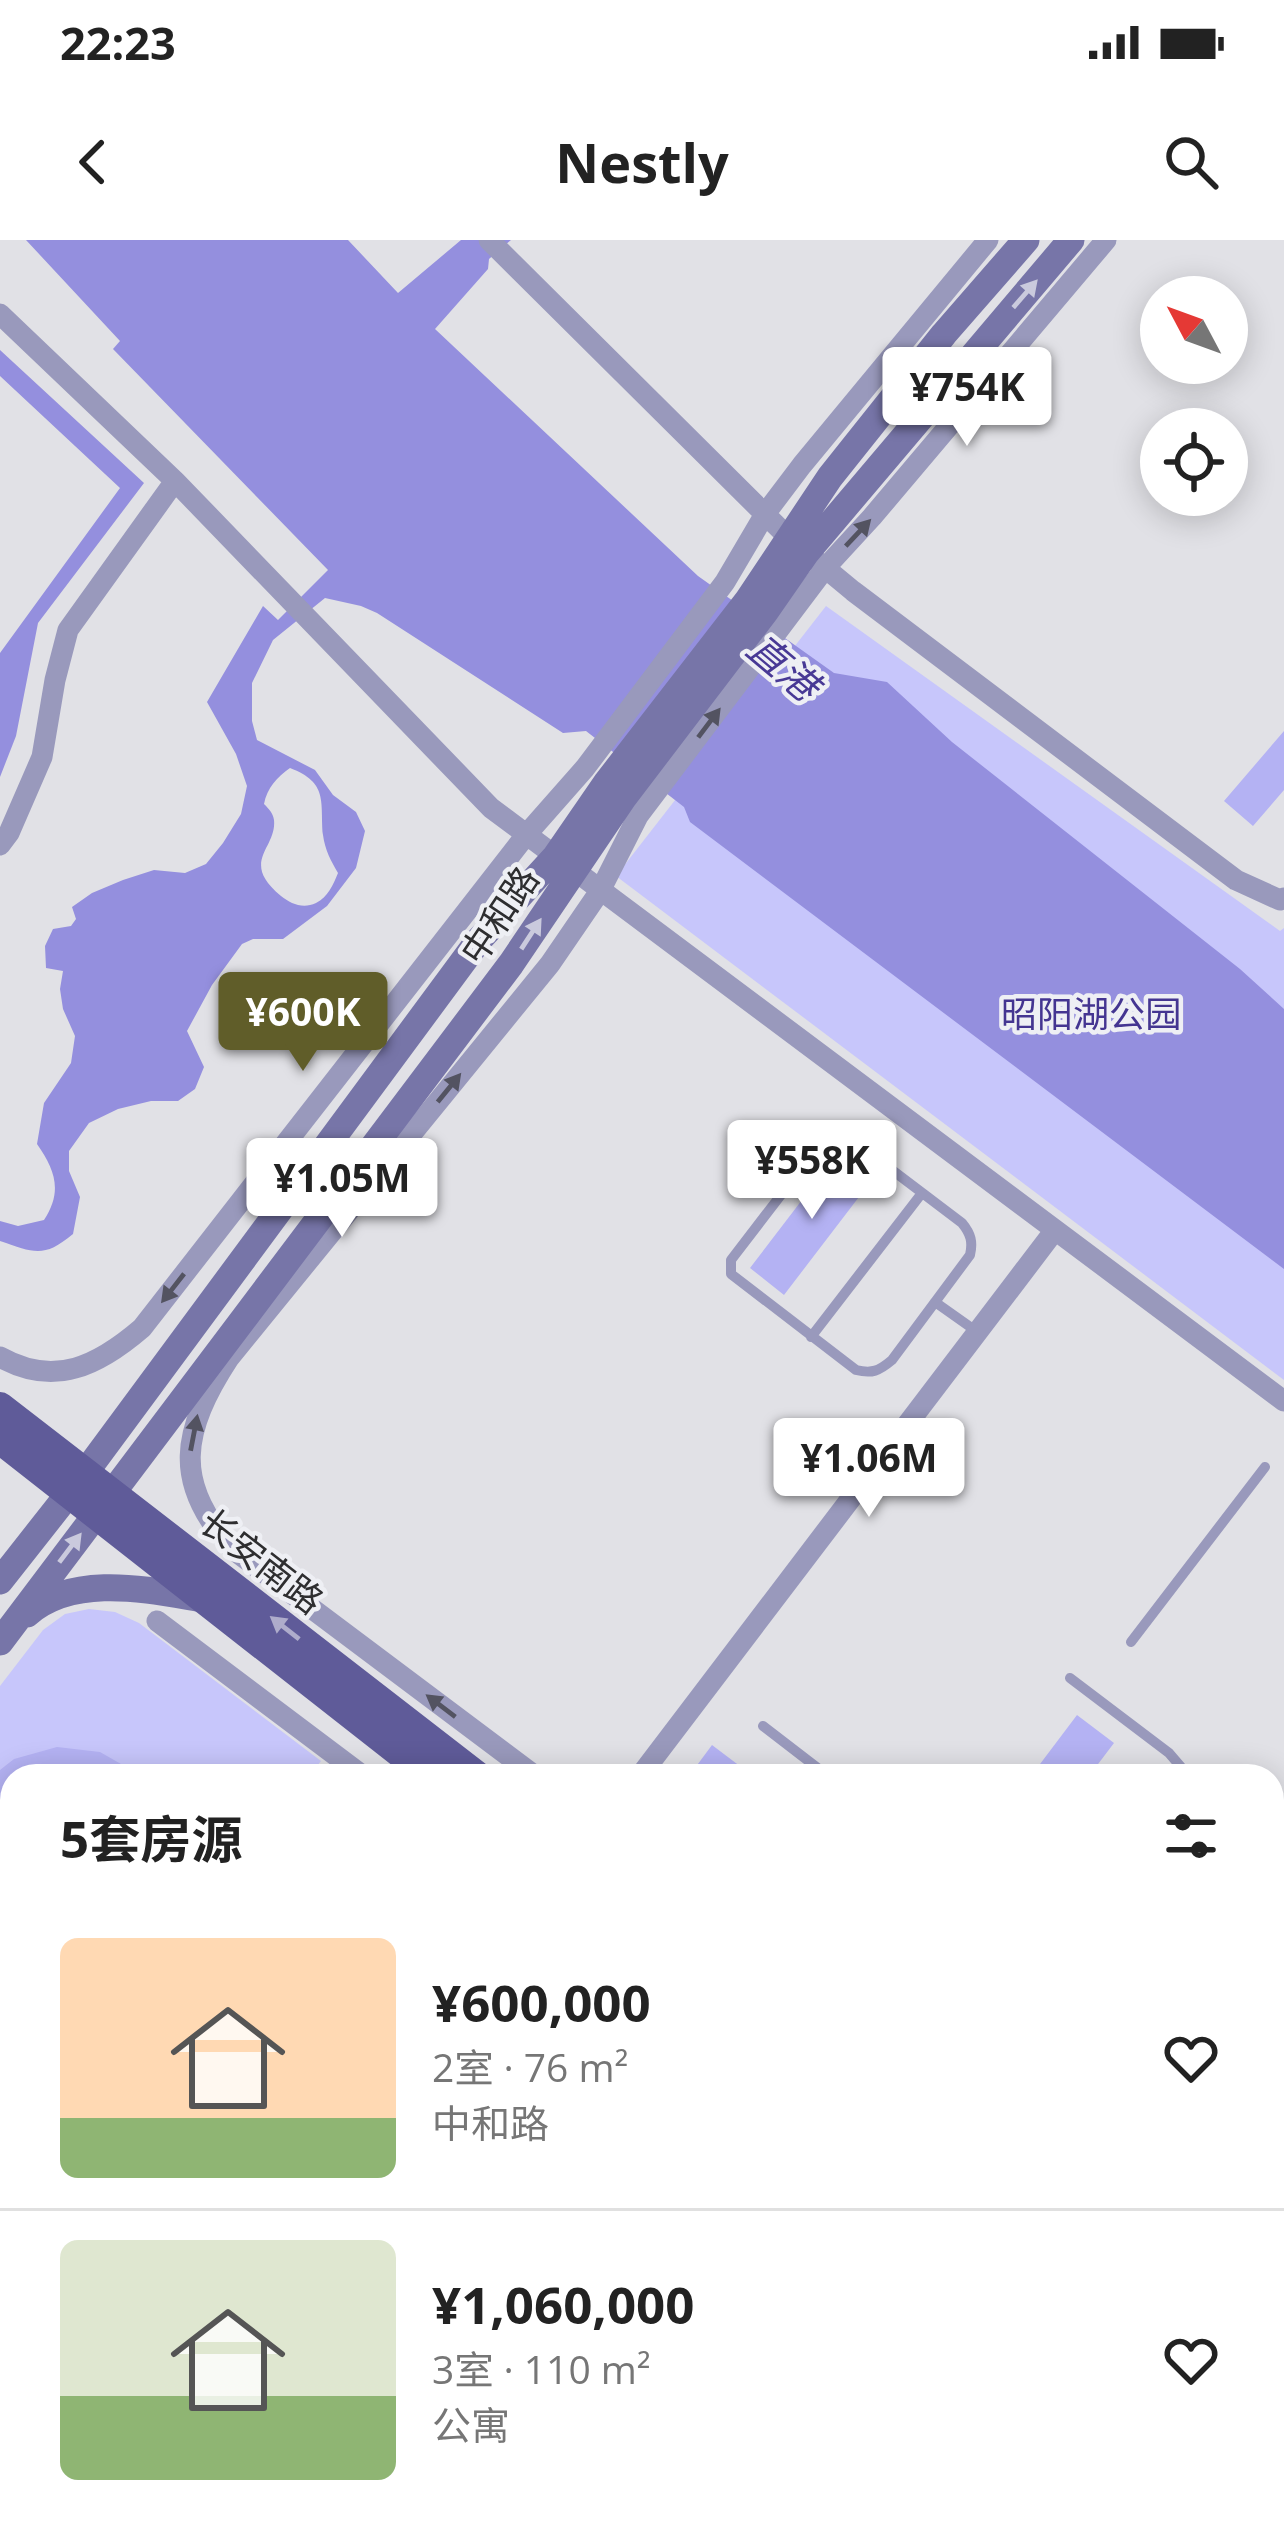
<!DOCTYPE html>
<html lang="zh">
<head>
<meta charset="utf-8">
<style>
	:root { --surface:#fff; --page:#f6f6f6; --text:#222; --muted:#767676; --line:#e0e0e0; --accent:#605d29 }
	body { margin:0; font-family:"Open Sans","Noto Sans SC",sans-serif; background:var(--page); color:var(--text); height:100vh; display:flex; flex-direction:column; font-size:45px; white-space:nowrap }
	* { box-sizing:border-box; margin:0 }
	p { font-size:39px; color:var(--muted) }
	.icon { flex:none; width:66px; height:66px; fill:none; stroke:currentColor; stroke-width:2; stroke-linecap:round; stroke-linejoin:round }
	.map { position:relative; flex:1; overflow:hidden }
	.details { position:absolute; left:0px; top:1524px; width:1284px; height:771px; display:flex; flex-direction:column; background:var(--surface); border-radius:36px 36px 0 0; box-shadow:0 6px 30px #0003 }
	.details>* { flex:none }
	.needle { width:78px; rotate:311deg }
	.fabs { position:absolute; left:1140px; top:36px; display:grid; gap:24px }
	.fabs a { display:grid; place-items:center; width:108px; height:108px; border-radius:50%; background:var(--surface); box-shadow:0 6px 30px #0003; font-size:60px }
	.price { position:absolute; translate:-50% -102px; padding:0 27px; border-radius:12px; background:#fff; color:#222; font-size:39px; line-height:78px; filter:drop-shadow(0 3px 6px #0008) }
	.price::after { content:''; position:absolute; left:50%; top:72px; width:36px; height:27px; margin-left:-18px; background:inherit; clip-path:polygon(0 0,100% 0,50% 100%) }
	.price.selected { background:var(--accent); color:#fff }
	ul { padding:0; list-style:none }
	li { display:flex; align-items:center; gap:36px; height:300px; padding:0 60px }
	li+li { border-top:3px solid var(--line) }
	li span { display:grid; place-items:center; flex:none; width:336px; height:240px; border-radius:18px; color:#555 }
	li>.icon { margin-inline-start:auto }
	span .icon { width:144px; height:144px; fill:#fffc; stroke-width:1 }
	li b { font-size:51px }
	h2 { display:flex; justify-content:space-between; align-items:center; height:144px; padding:0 60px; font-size:51px }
	.status { display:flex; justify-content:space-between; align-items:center; height:84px; padding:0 60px; background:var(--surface); direction:ltr }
	.status svg { height:33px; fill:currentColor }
	header { display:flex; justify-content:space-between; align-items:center; height:156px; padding:0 60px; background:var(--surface); font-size:54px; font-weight:700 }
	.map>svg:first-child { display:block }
	.green { fill:#c7c6fb }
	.water { fill:#948fde; fill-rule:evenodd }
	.building { fill:#b4b2f3 }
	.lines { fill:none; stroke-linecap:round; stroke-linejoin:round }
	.service { stroke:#9999bc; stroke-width:10 }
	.minor { stroke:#9999bc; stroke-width:21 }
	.tertiary { stroke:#9999bc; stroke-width:24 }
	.secondary { stroke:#7775a8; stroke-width:27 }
	.primary { stroke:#5f5b99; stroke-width:30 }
	.oneway { fill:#cacadd }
	.oneway2 { fill:#535361 }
	.oneway3 { fill:#aeaccb }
	.labels { text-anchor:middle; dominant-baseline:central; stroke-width:9; stroke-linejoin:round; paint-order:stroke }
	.street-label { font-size:36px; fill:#2e2e30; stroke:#eeeff4 }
	.park-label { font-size:36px; fill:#443591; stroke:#eeeff4 }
	.water-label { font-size:39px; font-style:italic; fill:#483995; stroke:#eeeff4 }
</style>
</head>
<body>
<div class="status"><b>22:23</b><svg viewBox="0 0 49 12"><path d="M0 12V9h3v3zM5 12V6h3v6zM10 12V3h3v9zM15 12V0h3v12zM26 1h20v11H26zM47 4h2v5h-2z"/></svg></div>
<header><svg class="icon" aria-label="back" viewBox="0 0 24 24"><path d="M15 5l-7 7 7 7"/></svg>Nestly<svg class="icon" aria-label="search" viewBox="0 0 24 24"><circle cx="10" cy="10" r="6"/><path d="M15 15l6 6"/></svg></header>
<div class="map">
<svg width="1284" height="2293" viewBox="0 0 1284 2293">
	<rect width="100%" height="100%" fill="#e1e1e6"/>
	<path class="green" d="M826 366 1280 691 1284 688V1140L616 636Z
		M89 1369 115 1372 139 1383 321 1521 309 1536H12V1745L0 1734V1446L43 1390 65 1374Z
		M1284 1693V2078L1272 2069V1710Z"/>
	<path class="water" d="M26 0H348L398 53 461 0H511L489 19 488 29 435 89 698 336 834 433 887 442 952 502 1240 729 1284 769V1029L690 582 684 567 586 491 563 493 377 373 361 366 325 358 273 400 252 443V481L257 500 315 530 333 555 356 572 365 591 356 628 327 666 283 699H253L242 704 212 745 187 791 204 827 195 849 178 861H151L118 869 89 883 69 911V931L80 957 73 994C44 1018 35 1013 0 1001V981L18 986 44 980C63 951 55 930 37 904L44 863 71 823 75 796 63 769 60 749 63 731 46 728 45 706 53 689 71 686 76 679 72 667 92 653 123 640 154 630 185 633 206 624 223 603 241 574 247 546 236 514 207 462 263 366 278 380 328 330 113 109 120 101ZM290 528C329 543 320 562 323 595 325 610 331 621 338 633 333 645 328 657 316 663 303 669 291 664 281 656 239 621 277 609 274 580 273 573 269 569 264 564 267 548 277 537 290 528Z
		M0 110 144 243 38 383 16 496 0 537V413L120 248 0 136Z
		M317 2283H475L497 2293H338Z"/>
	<path class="building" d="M1284 491V550L1253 586 1224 561Z
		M841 909 875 936 784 1055 750 1028Z
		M1077 1475 1114 1503 1089 1536H1031Z
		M712 1505 753 1536H689Z
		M57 1507 100 1512 142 1536H12V1729L0 1720V1530L14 1519Z
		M1284 1944V2016L1272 2006V1982L1284 1968 1273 1958Z
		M984 2283H1024L1017 2293H976Z
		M1108 2283H1152L1144 2293H1101Z"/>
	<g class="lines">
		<path class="service" d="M834 886 962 983C971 994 973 1002 970 1015L892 1120C879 1131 872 1134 856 1130L731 1034V1020Z
			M935 1062 976 1091
			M811 1097 922 953
			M1131 1402 1265 1227
			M1070 1438 1169 1513 1181 1527V1536
			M763 1486 828 1536
			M1272 1718 1284 1702
			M0 1747 12 1757
			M0 2021 12 2024
			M46 2293 50 2283"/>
		<path class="minor" d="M489 0 789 298 853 351 1236 640 1280 660 1284 658
			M0 74 175 241 491 568 1284 1161
			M0 605 9 593 42 517 55 440 68 390 175 241
			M0 1117C55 1148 99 1125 142 1088L526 595 585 528 725 342 765 274 802 225 988 0
			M157 1381 363 1536
			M535 1536 234 1310C171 1243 182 1190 229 1118L550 724 600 651 638 576 826 327 872 277 1106 0
			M640 1536 1055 990
			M1272 2083 1284 2092
			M1272 2214 1284 2222"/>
		<path class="tertiary" d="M1272 1682 1284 1666
			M800 2293 807 2283"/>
		<path class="secondary" d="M0 1341 85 1233 479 700 556 616 607 542 748 360 830 237 944 94 1026 0
			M27 1374C74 1333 148 1350 204 1359
			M0 1402 511 724 624 557 765 372 806 313 1071 0"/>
		<path class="primary" d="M0 1167 477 1536
			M0 1199 430 1536
			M1272 2126 1284 2135
			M1272 2167 1284 2176"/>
	</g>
	<defs><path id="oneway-solid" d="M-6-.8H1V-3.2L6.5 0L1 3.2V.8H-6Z" transform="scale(3)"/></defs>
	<g class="oneway">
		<use href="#oneway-solid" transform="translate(1025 54) rotate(-49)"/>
		<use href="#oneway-solid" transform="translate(531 694) rotate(-57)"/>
		<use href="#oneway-solid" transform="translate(70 1308) rotate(-53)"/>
	</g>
	<g class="oneway2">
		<use href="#oneway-solid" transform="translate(858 293) rotate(-47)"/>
		<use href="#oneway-solid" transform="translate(709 483) rotate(-53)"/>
		<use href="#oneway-solid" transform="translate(449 848) rotate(-51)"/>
		<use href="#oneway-solid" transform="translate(173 1048) rotate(128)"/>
		<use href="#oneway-solid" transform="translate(194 1193) rotate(-79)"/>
		<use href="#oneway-solid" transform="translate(441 1466) rotate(-143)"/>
	</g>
	<use class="oneway3" href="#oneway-solid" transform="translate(285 1388) rotate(-142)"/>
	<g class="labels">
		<g class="street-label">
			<text transform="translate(499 675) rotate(-56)">中和路</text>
			<text transform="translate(262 1321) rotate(38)">长安南路</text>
		</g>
		<g class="park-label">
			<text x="1091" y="773">昭阳湖公园</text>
		</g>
		<g class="water-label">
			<text transform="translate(784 426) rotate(40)">直港</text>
		</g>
	</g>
</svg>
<div class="fabs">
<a><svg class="needle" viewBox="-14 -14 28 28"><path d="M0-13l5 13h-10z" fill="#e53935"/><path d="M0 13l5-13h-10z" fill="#767676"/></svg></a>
<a><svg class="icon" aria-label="locate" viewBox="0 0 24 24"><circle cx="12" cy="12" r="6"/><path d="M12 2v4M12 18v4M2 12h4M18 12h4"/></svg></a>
</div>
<b class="price" style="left:967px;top:209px">¥754K</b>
<b class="price selected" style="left:303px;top:834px">¥600K</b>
<b class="price" style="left:812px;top:982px">¥558K</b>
<b class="price" style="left:342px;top:1000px">¥1.05M</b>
<b class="price" style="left:869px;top:1280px">¥1.06M</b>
<section class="details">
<h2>5套房源<svg class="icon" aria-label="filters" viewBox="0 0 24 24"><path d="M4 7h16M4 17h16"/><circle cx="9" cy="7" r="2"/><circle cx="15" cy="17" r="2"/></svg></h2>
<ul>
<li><span style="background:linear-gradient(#ffd9b3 75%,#8fb573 0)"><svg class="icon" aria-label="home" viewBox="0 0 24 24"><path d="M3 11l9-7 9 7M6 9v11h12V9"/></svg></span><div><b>¥600,000</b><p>2室 · 76 m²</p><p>中和路</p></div><svg class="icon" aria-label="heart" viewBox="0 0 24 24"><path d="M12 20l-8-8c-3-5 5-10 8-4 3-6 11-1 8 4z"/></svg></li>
<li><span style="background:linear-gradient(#dfe7d0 65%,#8fb573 0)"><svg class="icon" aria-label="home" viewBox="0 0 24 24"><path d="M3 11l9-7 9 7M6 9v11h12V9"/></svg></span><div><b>¥1,060,000</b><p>3室 · 110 m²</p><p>公寓</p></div><svg class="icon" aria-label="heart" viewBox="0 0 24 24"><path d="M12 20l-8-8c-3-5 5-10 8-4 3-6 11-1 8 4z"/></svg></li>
</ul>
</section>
</div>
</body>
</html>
